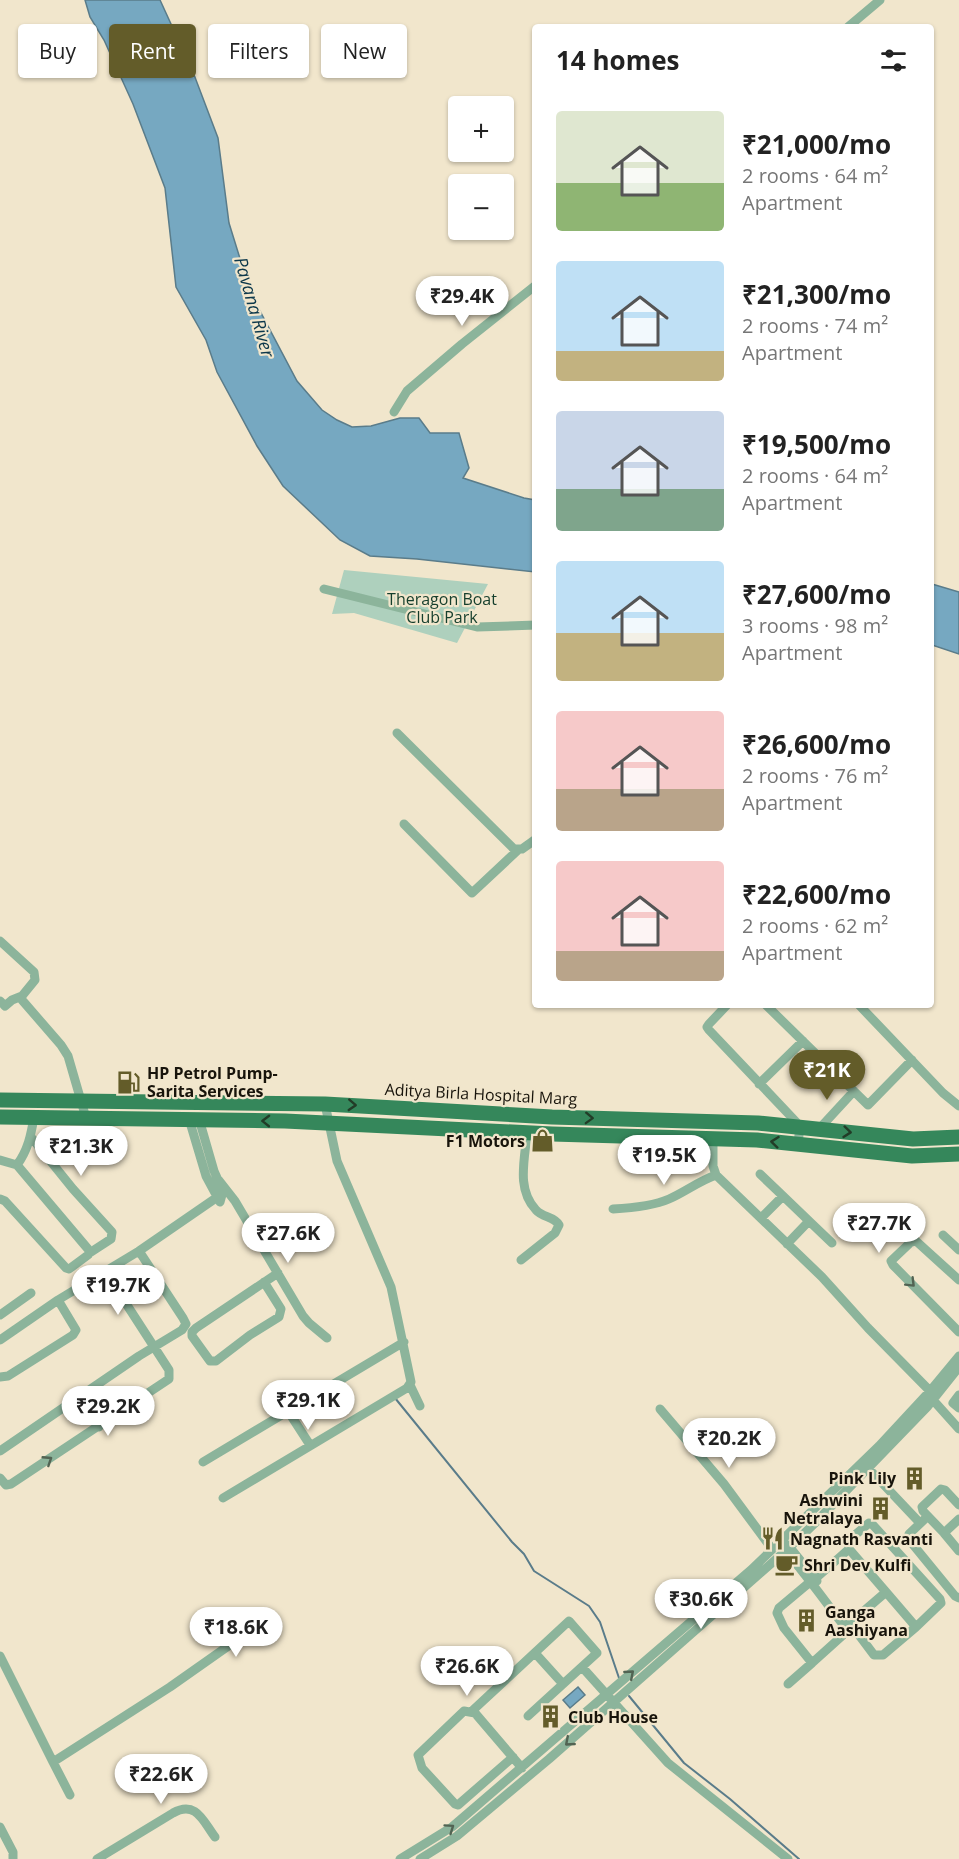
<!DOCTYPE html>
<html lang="en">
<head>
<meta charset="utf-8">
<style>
	:root { --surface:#fff; --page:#f2f2f2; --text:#222; --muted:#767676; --accent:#635c29 }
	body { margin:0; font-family:"Open Sans",sans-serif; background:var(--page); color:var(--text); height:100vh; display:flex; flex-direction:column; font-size:22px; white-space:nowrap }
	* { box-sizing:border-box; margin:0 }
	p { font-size:20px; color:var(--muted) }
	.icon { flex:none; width:33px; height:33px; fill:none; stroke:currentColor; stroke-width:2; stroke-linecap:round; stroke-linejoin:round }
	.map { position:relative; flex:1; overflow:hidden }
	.panel { position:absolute; left:532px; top:24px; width:402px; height:984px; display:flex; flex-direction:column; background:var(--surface); border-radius:6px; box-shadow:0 2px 4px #0004 }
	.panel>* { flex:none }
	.guide { position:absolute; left:18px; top:24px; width:424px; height:54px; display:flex; gap:12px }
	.fabs { position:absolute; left:448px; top:96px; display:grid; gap:12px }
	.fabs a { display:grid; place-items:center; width:66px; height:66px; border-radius:6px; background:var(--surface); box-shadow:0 2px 4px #0004; font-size:30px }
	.price { position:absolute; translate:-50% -51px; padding:0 14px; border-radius:21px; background:#fff; color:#222; font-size:20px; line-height:39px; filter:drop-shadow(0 2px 3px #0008) }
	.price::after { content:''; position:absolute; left:50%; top:36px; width:18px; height:14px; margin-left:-9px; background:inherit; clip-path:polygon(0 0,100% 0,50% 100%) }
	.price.current { background:var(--accent); color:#fff }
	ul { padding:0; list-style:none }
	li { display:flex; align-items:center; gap:18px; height:150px; padding:0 24px }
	li span { display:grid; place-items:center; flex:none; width:168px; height:120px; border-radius:6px; color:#555 }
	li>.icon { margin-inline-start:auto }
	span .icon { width:72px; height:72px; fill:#fffc; stroke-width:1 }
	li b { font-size:26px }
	h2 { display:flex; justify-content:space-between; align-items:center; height:72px; padding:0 24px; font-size:26px }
	.tag { padding:0 21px; border-radius:6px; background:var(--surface); box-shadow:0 2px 4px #0004; font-size:21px; line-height:54px }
	.tag.current { background:var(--accent); color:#fff }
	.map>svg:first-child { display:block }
	.green { fill:#aed0bd }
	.water { fill:#76a8c1; stroke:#5a7c8a; stroke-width:1.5 }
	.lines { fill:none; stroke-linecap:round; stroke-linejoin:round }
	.stream { stroke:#5a7c8a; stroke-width:2 }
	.minor { stroke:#8cb49b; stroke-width:9 }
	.primary { stroke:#35875b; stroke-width:15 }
	.oneway { stroke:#223c27 }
	.oneway2 { stroke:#526453 }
	.labels { text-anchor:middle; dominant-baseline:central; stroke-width:4.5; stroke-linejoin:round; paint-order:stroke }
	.park-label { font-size:16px; fill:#153e2c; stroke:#f1e6cc }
	.poi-label { font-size:16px; font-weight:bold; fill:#18140b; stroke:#f1e6cc; text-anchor:start }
	.street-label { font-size:16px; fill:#18140b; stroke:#f1e6cc }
	.water-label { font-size:18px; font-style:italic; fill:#0d384b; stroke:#f1e6cc }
</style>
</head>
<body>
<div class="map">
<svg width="959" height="1859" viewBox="0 0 959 1859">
	<rect width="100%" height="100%" fill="#f1e6cc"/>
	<path class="green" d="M344 570 488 584 457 643 354 613 332 614Z"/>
	<path class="water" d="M85 0H160L193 72 218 138 229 223 251 294 297 381 322 410 337 420 352 427 371 426 400 418H419L430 433H459L469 468 463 478 524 498 535 500V572L417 559 370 556 340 540 283 486 257 446 217 372 206 340 176 287 165 188 133 104 104 40 90 17Z
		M932 584 959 592V654L932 645Z
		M578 1687 585 1695 570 1708 563 1700Z"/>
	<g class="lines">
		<path class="stream" d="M395 1398 512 1542 524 1554 534 1571 589 1606 600 1622 619 1678
			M629 1696 684 1763 730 1799 799 1859"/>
		<path class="minor" d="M848 27 880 0
			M394 412 407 391 462 344 536 285
			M324 589 477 627 536 625
			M397 733 514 849H522L536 839
			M404 824 472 893 518 850
			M0 941 34 972 35 980 22 996V1000L61 1045 68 1056 86 1118
			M0 1001 5 1006 12 1000 22 996
			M727 1005 709 1024 707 1027 709 1030 800 1126 798 1144
			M766 1005 868 1105 912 1060
			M859 1005 943 1093 959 1106
			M759 1084 803 1041
			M189 1119 206 1176 220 1202 223 1191 214 1171 199 1119
			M819 1129 854 1091
			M713 1138V1166L716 1175 822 1277 868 1328 930 1391 933 1400 959 1429
			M0 1160 17 1165 88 1249 91 1252 111 1239 112 1232 73 1189 31 1137
			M17 1165C28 1150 31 1135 34 1117
			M760 1174 783 1196 761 1218
			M217 1178 235 1201 303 1316 309 1323 327 1338
			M783 1196 809 1221 787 1244
			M0 1199 5 1201 66 1268 69 1269 88 1255
			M613 1209C631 1208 653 1206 669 1199 685 1192 699 1181 716 1175
			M809 1221 832 1243
			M943 1235 959 1250
			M521 1260 555 1233 559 1225C554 1216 543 1218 536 1210 516 1189 525 1159 527 1133
			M959 1280 916 1241 911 1242 891 1261 893 1265 959 1332
			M264 1282 281 1309 279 1317 250 1335 216 1361H210L192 1336V1332L196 1328 278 1273
			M0 1315 31 1293
			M0 1340 58 1300 139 1251
			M0 1377 8 1376 73 1335 76 1330 58 1300
			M410 1385 420 1406
			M959 1395 953 1403 959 1408
			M80 1396 99 1427
			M660 1409 724 1484 772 1549
			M288 1411 310 1445
			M0 1451 139 1356 182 1330 186 1324 183 1318 139 1251 216 1198
			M203 1462 404 1342
			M868 1468 920 1523
			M0 1478 6 1485 11 1484 169 1379V1370L105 1271
			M223 1498 407 1388 411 1382 391 1287 337 1161 325 1104
			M959 1505 945 1490 941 1489 922 1507 923 1511 944 1533 959 1519
			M928 1516 909 1534 910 1541 955 1596 959 1598
			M944 1533 959 1551
			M788 1545 817 1581
			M783 1548C805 1573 824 1600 845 1627V1632L842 1636 812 1663 784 1628 777 1613 779 1608 810 1582
			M849 1549 848 1541 869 1523 872 1524 940 1599 941 1603 916 1627 886 1592
			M815 1579 849 1549 886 1592 850 1623 844 1616
			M850 1623 874 1655H883L916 1627
			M535 1653 563 1684
			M0 1656 53 1762 170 1687 251 1630
			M582 1667 668 1763 788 1859
			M788 1684 812 1663
			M472 1711 569 1621 597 1653 528 1716
			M513 1757 458 1805 455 1804 422 1768 418 1755 464 1711 475 1713 522 1768
			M53 1762 70 1795
			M0 1827 13 1852V1859
			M97 1859 173 1813C196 1800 203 1821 215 1837
			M400 1859 452 1827 751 1570 879 1446 930 1391 959 1356
			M420 1859 457 1836 549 1759 790 1547 815 1523 928 1406 959 1367"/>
		<path class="primary" d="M0 1100 325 1104 552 1117 758 1123 913 1139 959 1137
			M0 1117 285 1121 552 1134 757 1140 912 1156 959 1154"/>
	</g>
	<defs><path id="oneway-chevron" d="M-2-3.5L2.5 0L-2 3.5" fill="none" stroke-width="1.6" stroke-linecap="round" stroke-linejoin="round" transform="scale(1.5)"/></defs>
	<g class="oneway">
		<use href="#oneway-chevron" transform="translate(352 1105) rotate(3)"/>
		<use href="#oneway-chevron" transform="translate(589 1118) rotate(2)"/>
		<use href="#oneway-chevron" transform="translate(266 1121) rotate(-179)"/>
		<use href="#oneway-chevron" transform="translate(847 1132) rotate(6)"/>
		<use href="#oneway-chevron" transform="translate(775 1142) rotate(-174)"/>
	</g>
	<g class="oneway2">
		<use href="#oneway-chevron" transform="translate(911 1283) rotate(45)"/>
		<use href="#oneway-chevron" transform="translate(48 1460) rotate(-33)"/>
		<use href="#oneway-chevron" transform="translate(630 1674) rotate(-41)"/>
		<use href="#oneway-chevron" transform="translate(569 1742) rotate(139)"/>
		<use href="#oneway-chevron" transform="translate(450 1828) rotate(-35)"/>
	</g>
	<defs>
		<symbol id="fuel-bare" viewBox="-9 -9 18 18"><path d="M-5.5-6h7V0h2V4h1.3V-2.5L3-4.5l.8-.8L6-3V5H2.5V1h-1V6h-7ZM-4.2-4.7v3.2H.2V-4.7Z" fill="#635c29" stroke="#f1e6cc" stroke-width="2.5" paint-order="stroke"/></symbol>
		<symbol id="shop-bare" viewBox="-9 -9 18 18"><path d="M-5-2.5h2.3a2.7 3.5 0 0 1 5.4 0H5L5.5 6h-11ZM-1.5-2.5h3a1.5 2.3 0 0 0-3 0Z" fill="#635c29" stroke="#f1e6cc" stroke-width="2.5" paint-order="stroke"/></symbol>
		<symbol id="building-bare" viewBox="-9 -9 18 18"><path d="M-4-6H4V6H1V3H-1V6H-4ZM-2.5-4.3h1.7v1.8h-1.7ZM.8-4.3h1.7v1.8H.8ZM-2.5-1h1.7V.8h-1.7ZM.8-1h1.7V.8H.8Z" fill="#635c29" stroke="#f1e6cc" stroke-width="2.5" paint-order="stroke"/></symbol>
		<symbol id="restaurant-bare" viewBox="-9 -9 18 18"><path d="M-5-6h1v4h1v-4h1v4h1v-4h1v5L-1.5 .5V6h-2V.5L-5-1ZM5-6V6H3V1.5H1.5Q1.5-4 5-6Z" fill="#635c29" stroke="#f1e6cc" stroke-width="2.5" paint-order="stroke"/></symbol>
		<symbol id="cafe-bare" viewBox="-9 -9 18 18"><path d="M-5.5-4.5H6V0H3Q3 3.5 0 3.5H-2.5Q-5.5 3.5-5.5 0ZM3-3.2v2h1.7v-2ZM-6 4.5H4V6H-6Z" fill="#635c29" stroke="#f1e6cc" stroke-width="2.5" paint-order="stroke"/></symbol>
	</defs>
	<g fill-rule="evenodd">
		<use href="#fuel-bare" x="112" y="1066" width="33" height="33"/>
		<use href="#shop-bare" x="526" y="1124" width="33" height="33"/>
		<use href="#building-bare" x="898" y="1462" width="33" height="33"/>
		<use href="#building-bare" x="864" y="1492" width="33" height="33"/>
		<use href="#restaurant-bare" x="756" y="1522" width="33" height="33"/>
		<use href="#cafe-bare" x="770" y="1548" width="33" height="33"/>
		<use href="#building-bare" x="790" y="1604" width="33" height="33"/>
		<use href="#building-bare" x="534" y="1700" width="33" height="33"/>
	</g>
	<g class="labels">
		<g class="park-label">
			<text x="442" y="599">Theragon Boat<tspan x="442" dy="18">Club Park</tspan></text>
		</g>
		<g class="poi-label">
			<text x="147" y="1073">HP Petrol Pump-<tspan x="147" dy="18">Sarita Services</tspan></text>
			<text x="525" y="1141" text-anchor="end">F1 Motors</text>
			<text x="896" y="1478" text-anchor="end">Pink Lily</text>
			<text x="863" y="1500" text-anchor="end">Ashwini<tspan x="863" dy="18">Netralaya</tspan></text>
			<text x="790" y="1539">Nagnath Rasvanti</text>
			<text x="804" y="1565">Shri Dev Kulfi</text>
			<text x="825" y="1612">Ganga<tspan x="825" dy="18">Aashiyana</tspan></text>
			<text x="568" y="1717">Club House</text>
		</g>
		<g class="street-label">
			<text transform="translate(481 1094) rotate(3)">Aditya Birla Hospital Marg</text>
		</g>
		<g class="water-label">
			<text transform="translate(255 307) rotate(74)">Pavana River</text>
		</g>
	</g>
</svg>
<div class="fabs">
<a>+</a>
<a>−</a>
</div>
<b class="price" style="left:462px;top:327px">₹29.4K</b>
<b class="price current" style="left:827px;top:1101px">₹21K</b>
<b class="price" style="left:81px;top:1177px">₹21.3K</b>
<b class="price" style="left:664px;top:1186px">₹19.5K</b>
<b class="price" style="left:879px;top:1254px">₹27.7K</b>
<b class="price" style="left:288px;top:1264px">₹27.6K</b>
<b class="price" style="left:118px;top:1316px">₹19.7K</b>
<b class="price" style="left:308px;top:1431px">₹29.1K</b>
<b class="price" style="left:108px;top:1437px">₹29.2K</b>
<b class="price" style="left:729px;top:1469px">₹20.2K</b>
<b class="price" style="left:701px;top:1630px">₹30.6K</b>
<b class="price" style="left:236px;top:1658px">₹18.6K</b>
<b class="price" style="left:467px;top:1697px">₹26.6K</b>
<b class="price" style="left:161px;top:1805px">₹22.6K</b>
<div class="guide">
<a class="tag">Buy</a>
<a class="tag current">Rent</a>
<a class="tag">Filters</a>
<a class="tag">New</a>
</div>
<section class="panel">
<h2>14 homes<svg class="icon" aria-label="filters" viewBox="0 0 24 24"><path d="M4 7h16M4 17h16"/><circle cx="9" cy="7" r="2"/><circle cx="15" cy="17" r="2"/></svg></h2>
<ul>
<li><span style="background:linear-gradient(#dfe7d0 60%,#8fb573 0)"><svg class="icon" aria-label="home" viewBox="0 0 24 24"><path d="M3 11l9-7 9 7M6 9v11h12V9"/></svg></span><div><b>₹21,000/mo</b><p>2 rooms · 64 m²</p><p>Apartment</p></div></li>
<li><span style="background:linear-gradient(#bfe0f5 75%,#c2b280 0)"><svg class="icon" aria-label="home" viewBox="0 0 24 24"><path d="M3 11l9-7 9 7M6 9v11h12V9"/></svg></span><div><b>₹21,300/mo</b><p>2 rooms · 74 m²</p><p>Apartment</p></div></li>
<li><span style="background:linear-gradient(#c9d6e8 65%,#7fa58c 0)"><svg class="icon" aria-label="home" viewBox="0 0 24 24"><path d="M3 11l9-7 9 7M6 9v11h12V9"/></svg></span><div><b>₹19,500/mo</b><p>2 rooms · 64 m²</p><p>Apartment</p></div></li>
<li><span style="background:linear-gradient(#bfe0f5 60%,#c2b280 0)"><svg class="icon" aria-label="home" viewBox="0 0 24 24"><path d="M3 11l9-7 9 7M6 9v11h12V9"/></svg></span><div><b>₹27,600/mo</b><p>3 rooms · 98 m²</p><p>Apartment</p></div></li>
<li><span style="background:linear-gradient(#f6c9c9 65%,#b9a48a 0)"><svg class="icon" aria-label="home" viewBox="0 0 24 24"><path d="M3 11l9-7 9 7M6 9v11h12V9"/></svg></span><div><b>₹26,600/mo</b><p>2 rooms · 76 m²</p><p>Apartment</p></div></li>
<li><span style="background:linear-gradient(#f6c9c9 75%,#b9a48a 0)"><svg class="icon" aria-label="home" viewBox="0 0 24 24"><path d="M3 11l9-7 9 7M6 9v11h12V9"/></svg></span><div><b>₹22,600/mo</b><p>2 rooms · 62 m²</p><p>Apartment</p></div></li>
</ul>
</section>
</div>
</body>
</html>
